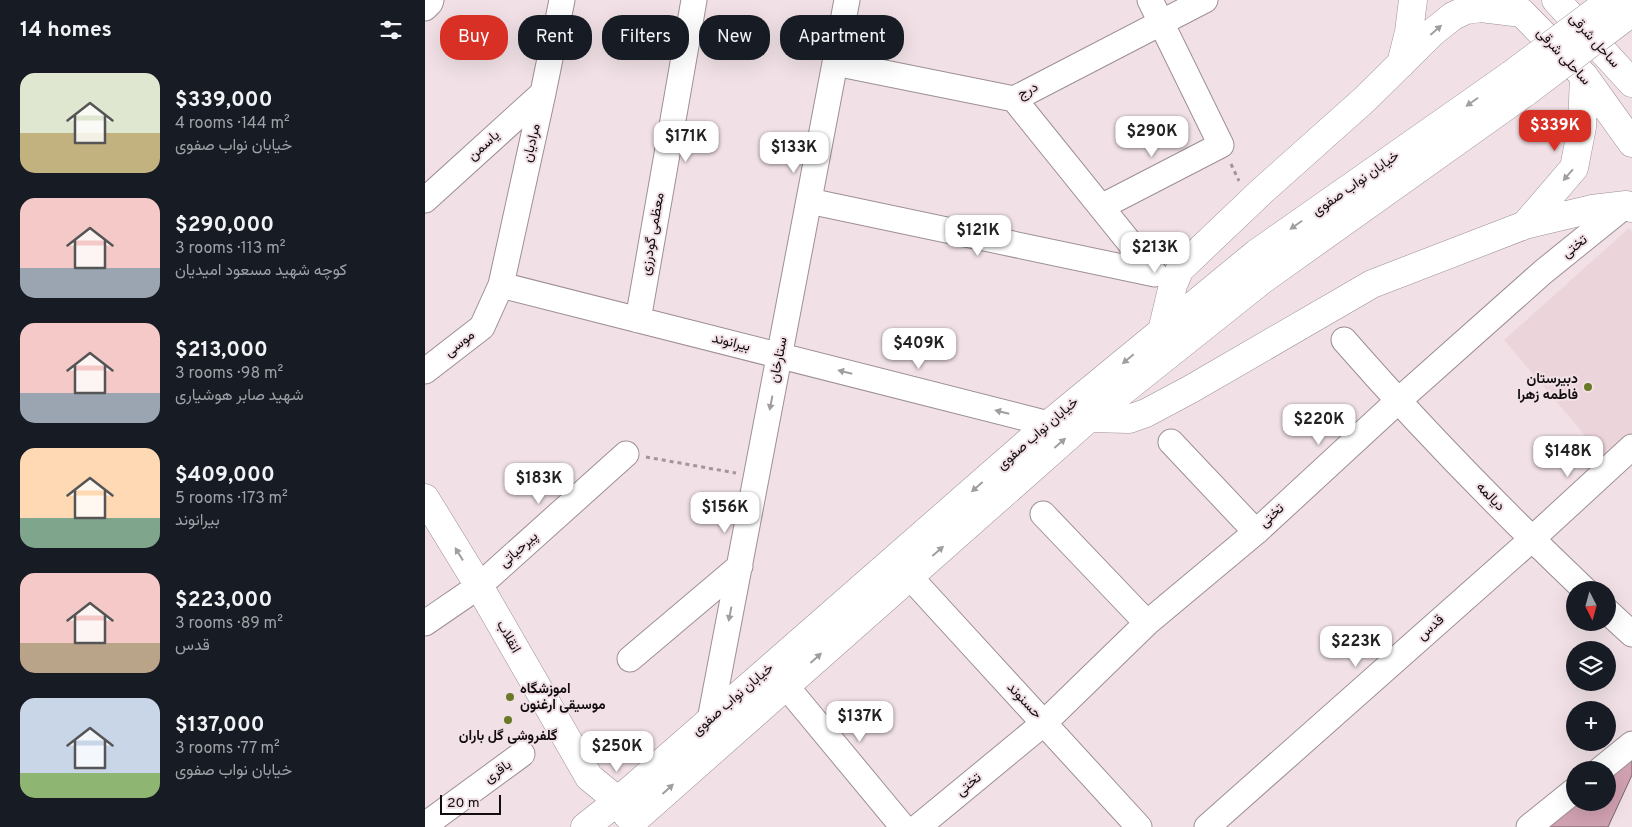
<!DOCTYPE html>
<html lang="en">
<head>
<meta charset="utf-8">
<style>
	:root { --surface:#171b24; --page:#242831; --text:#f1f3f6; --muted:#9ea1a6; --accent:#d93025 }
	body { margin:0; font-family:Overpass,Vazirmatn,sans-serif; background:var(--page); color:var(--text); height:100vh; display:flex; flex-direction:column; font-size:19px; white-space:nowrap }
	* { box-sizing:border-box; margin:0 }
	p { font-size:16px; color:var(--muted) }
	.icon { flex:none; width:28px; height:28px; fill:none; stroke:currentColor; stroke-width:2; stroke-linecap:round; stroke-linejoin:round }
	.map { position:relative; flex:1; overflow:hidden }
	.drawer { display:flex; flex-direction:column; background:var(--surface); width:425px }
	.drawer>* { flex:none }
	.hud { position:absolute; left:15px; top:15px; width:475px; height:45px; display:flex; gap:10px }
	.needle { width:32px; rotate:174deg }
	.fabs { position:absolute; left:1141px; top:581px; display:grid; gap:10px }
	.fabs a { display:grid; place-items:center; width:50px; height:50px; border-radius:50%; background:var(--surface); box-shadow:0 5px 20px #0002; font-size:25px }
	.scale { position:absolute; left:15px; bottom:12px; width:61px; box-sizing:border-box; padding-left:5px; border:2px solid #120d0f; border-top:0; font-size:14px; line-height:18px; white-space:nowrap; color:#120d0f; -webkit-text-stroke:4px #f1e1e6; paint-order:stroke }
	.price { position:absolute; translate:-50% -42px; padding:0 11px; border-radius:10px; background:#fff; color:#222; font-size:16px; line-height:32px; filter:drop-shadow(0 1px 2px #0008) }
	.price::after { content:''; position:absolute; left:50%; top:30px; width:15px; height:11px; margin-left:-8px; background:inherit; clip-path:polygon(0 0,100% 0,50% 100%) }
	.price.active { background:var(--accent); color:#fff }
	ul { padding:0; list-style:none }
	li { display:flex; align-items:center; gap:15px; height:125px; padding:0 20px }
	li span { display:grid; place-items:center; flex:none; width:140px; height:100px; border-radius:15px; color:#555 }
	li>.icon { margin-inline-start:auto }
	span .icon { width:60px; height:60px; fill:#fffc; stroke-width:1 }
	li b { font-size:21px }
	h2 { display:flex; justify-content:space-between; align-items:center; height:60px; padding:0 20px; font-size:21px }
	.tag { padding:0 18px; border-radius:20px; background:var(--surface); box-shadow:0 5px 20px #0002; font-size:18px; line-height:45px }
	.tag.active { background:var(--accent); color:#fff }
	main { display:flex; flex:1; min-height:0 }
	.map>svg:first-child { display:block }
	.built { fill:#ecd4db }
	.building { fill:#d1a1b1; stroke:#726569 }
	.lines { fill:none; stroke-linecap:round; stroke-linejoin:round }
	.minor-casing { stroke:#9d8f94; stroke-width:27 }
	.secondary-casing { stroke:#9d8f94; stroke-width:29 }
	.path { stroke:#a2969a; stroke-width:3; stroke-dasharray:4 4; stroke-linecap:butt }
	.minor { stroke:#fff; stroke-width:25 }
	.secondary { stroke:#fff; stroke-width:28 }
	.secondary-bridge-casing { stroke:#9d8f94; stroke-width:29; stroke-linecap:butt }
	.secondary-bridge { stroke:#fff; stroke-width:28 }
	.oneway { fill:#a09e9f }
	.poi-dot { fill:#6a7927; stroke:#f1e1e6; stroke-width:2 }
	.labels { text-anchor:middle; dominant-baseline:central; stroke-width:4; stroke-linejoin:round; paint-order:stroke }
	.street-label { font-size:14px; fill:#120d0f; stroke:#f1e1e6 }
	.poi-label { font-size:14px; font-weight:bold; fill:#120d0f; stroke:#f1e1e6; text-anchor:end }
</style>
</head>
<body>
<main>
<section class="drawer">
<h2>14 homes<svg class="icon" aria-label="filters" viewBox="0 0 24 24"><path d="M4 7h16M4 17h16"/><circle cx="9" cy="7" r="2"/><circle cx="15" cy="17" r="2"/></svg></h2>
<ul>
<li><span style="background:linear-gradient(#dfe7d0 60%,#c2b280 0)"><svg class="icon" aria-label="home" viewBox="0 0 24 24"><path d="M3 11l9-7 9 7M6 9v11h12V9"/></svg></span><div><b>$339,000</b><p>4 rooms · 144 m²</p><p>خیابان نواب صفوی</p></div></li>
<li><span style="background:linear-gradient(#f6c9c9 70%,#9aa5b1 0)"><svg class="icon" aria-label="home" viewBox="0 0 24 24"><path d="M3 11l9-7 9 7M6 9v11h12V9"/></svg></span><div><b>$290,000</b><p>3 rooms · 113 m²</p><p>کوچه شهید مسعود امیدیان</p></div></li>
<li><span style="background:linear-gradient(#f6c9c9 70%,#9aa5b1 0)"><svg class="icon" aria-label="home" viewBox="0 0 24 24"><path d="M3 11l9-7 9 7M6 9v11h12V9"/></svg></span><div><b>$213,000</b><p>3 rooms · 98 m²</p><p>شهید صابر هوشیاری</p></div></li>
<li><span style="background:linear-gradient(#ffd9b3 70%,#7fa58c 0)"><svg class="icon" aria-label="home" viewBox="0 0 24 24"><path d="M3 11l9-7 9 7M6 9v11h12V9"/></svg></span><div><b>$409,000</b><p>5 rooms · 173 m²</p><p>بیرانوند</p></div></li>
<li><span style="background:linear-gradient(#f6c9c9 70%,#b9a48a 0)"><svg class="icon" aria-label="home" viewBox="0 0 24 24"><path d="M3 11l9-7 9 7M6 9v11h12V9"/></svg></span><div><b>$223,000</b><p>3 rooms · 89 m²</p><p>قدس</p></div></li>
<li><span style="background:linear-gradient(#c9d6e8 75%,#8fb573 0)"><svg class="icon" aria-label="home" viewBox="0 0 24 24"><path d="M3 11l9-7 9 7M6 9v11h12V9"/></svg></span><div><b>$137,000</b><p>3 rooms · 77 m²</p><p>خیابان نواب صفوی</p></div></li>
</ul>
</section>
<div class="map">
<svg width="1207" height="827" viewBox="0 0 1207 827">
	<rect width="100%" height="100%" fill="#f1e1e6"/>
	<path class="built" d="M1204 228 1207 232V433L1179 458 1079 340Z"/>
	<path class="building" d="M1207 757V775L1183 827H1124L1153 802H1182V778Z"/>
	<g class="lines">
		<defs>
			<path id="minor" d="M0 8 5 3 6 0
				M410 63 589 99 780 0
				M589 99 730 274
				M0 200 118 93
				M384 201 730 274
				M676 207 796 145 725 0
				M76 285 624 424
				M213 320 269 0
				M919 340C995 427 1076 510 1160 590
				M0 371 57 327 76 285 118 93 137 0
				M746 442 831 532
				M618 514 722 623
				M484 576 714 827
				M1182 611 1207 634
				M0 623 54 586 201 454
				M205 659 315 566
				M361 686 478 827
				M285 720 422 0
				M1175 770 1207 744
				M0 825 97 754
				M493 827 619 723 722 623 831 532 973 401 1118 272 1201 205
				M782 827 1107 539 1207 447
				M1104 827 1150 790"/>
			<path id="secondary" d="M1131 0 1207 83
				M1083 1 1097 13 1159 76 1207 143
				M976 64 984 32 988 0
				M1100 225 1149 168 1157 127 1159 76
				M737 331 748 285 755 269 837 191 939 100 1008 32 1028 16 1041 10 1056 8 1097 13
				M664 418 704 419 721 413 766 389 947 284 1100 225 1167 209 1201 205 1207 208
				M0 498 54 586 164 777 193 801 202 815
				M207 822 664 418 837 280 1101 92
				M160 827 193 801 624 424 832 253 1087 74"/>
		</defs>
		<use href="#minor" class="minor-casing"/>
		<use href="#secondary" class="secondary-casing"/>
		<path class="path" d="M806 164 814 181
			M221 457 311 473"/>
		<use href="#minor" class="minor"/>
		<use href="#secondary" class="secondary"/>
		<defs>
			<path id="secondary-bridge" d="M1087 74 1186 0
				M1101 92 1207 12"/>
		</defs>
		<use href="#secondary-bridge" class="secondary-bridge-casing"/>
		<use href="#secondary-bridge" class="secondary-bridge"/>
	</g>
	<defs><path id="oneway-solid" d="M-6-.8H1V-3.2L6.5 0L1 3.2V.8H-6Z" transform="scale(1.25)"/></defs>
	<g class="oneway">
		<use href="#oneway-solid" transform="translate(1011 30) rotate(-41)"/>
		<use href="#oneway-solid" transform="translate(1047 102) rotate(145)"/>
		<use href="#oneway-solid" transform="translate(1143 175) rotate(131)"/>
		<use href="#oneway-solid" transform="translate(871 225) rotate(145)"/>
		<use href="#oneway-solid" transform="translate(703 359) rotate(140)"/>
		<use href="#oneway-solid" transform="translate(420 372) rotate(-166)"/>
		<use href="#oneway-solid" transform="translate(346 403) rotate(101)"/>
		<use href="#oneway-solid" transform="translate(577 412) rotate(-166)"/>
		<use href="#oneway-solid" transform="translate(635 443) rotate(-41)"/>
		<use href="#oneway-solid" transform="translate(552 487) rotate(139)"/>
		<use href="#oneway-solid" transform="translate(513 551) rotate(-41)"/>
		<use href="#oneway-solid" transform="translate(34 554) rotate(-122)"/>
		<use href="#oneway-solid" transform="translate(305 614) rotate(101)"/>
		<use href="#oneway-solid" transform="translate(391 658) rotate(-42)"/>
		<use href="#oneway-solid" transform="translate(243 789) rotate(-42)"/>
	</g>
	<g class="poi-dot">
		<circle cx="1163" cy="387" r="5"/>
		<circle cx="85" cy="697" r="5"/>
		<circle cx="83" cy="720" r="5"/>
	</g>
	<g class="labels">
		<g class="street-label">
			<text transform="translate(1169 41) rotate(48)">ساحل شرقی</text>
			<text transform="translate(1138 57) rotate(47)">ساحلی شرقی</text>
			<text transform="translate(603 91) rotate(-26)">درج</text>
			<text transform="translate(107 143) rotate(-77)">مرادیان</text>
			<text transform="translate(59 146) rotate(-42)">یاسمن</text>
			<text transform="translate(931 184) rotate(-35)">خیابان نواب صفوی</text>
			<text transform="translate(228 234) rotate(-80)">معظمی گودرزی</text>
			<text transform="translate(1150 247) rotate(-39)">تختی</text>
			<text transform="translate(306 343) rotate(14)">بیرانوند</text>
			<text transform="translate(35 344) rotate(-38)">موسی</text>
			<text transform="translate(354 360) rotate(-79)">ستارخان</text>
			<text transform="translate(613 434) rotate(-41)">خیابان نواب صفوی</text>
			<text transform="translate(1065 497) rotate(46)">دیالمه</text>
			<text transform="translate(847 516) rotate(-43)">تختی</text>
			<text transform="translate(94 550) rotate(-42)">پیرحیاتی</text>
			<text transform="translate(1006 628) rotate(-42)">قدس</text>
			<text transform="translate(83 637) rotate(61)">انقلاب</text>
			<text transform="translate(308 700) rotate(-41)">خیابان نواب صفوی</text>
			<text transform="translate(599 701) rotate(47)">حسنوند</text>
			<text transform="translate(73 772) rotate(-36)">باقری</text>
			<text transform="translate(544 785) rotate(-40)">تختی</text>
		</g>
		<g class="poi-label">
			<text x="1153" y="379">دبیرستان<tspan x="1153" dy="16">فاطمه زهرا</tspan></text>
			<text x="95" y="689" text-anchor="start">اموزشگاه<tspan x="95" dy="16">موسیقی ارغنون</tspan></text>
			<text x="83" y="736" text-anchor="middle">گلفروشی گل باران</text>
		</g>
	</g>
</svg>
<div class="fabs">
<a><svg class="needle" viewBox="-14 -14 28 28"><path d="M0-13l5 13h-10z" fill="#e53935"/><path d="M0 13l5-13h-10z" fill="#9ea1a6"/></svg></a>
<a><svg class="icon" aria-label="layers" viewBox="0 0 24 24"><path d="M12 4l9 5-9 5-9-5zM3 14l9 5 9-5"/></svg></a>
<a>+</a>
<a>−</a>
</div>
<div class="scale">20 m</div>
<b class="price active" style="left:1130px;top:152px">$339K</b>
<b class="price" style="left:727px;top:158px">$290K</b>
<b class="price" style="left:261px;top:163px">$171K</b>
<b class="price" style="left:369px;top:174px">$133K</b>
<b class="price" style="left:553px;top:257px">$121K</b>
<b class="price" style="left:730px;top:274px">$213K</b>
<b class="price" style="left:494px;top:370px">$409K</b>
<b class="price" style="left:894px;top:446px">$220K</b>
<b class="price" style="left:1143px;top:478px">$148K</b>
<b class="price" style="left:114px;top:505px">$183K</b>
<b class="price" style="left:300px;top:534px">$156K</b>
<b class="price" style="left:931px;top:668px">$223K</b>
<b class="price" style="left:435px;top:743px">$137K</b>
<b class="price" style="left:192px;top:773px">$250K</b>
<div class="hud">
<a class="tag active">Buy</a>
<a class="tag">Rent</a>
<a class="tag">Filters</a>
<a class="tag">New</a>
<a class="tag">Apartment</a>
</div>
</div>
</main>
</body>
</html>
